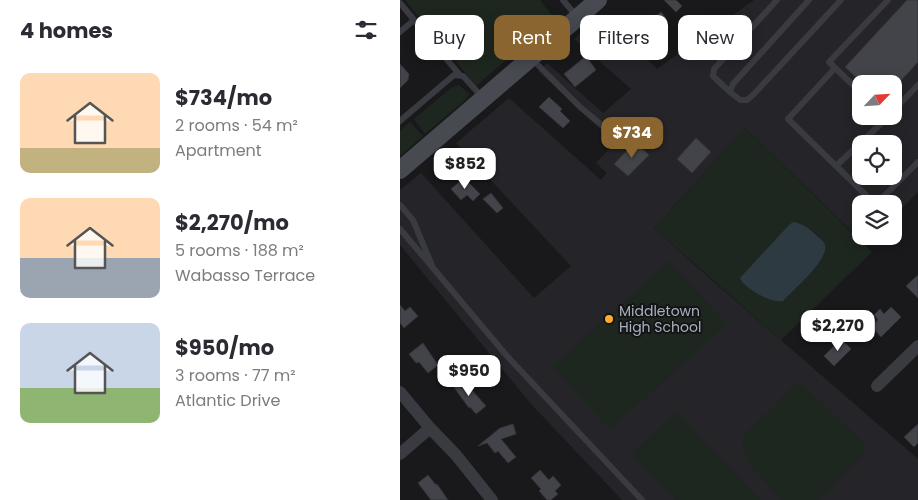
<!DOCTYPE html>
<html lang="en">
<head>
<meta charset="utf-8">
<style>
	:root { --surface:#fff; --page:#f7f7f7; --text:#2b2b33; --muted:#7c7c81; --accent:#8a6530 }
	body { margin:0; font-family:Poppins,sans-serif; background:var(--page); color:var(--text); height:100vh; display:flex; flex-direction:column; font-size:19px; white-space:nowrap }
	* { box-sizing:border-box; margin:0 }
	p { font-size:16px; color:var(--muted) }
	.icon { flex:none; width:28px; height:28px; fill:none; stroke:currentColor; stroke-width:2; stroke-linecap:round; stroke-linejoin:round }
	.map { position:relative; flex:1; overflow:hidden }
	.details { display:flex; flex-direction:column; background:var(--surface); width:400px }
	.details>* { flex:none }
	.hud { position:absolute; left:15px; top:15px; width:428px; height:45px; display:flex; gap:10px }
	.needle { width:32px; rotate:65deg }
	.controls { position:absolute; left:452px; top:75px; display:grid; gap:10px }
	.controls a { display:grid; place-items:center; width:50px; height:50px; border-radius:10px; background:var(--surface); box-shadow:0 2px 12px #0003; font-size:25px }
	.price { position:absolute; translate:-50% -42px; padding:0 11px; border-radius:10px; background:#fff; color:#222; font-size:16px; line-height:32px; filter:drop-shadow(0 1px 2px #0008) }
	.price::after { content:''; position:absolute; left:50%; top:30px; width:15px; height:11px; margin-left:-8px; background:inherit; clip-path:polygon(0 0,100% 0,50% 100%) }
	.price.active { background:var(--accent); color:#fff }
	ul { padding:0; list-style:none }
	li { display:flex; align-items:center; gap:15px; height:125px; padding:0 20px }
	li span { display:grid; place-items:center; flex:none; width:140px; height:100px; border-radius:10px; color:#555 }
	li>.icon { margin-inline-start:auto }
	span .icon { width:60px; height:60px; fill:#fffc; stroke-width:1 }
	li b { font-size:21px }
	h2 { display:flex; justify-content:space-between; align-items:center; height:60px; padding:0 20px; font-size:21px }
	.tag { padding:0 18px; border-radius:10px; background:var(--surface); box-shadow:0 2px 12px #0003; font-size:18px; line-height:45px }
	.tag.active { background:var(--accent); color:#fff }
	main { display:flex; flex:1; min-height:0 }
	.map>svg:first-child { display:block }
	.built { fill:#252529; fill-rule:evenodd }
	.green { fill:#1e271f; fill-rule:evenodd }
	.water { fill:#2d3a41 }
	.building { fill:#434449; stroke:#333338 }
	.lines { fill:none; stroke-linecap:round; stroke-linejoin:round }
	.lane { stroke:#393b41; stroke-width:6 }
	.street { stroke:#393b41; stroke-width:12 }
	.secondary { stroke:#474a51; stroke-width:18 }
	.poi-dot { fill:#ffac2d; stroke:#141417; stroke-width:2 }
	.labels { text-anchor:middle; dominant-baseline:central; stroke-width:4; stroke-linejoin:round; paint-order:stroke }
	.poi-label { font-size:14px; fill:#aab1bc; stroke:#141417; text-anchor:start }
</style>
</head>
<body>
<main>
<section class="details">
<h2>4 homes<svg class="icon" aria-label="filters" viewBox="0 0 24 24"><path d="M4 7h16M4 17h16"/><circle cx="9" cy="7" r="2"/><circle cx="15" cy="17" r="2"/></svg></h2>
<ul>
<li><span style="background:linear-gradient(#ffd9b3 75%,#c2b280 0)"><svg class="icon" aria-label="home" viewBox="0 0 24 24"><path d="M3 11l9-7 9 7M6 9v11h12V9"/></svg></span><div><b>$734/mo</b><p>2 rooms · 54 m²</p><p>Apartment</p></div></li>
<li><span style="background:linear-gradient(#ffd9b3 60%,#9aa5b1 0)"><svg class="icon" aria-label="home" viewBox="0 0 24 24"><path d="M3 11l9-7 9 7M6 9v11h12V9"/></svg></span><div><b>$2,270/mo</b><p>5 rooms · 188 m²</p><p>Wabasso Terrace</p></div></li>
<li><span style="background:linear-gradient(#c9d6e8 65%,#8fb573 0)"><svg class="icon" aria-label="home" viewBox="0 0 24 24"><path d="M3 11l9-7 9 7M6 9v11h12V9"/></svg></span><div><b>$950/mo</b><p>3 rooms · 77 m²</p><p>Atlantic Drive</p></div></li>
</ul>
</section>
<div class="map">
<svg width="518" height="500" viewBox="0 0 518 500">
	<rect width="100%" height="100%" fill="#19191c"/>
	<path class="built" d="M354 0H518V192L494 216V204H461V236H473L465 244 345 128 254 228 307 276 518 459V500H222L131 404 0 245V190L21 173 134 298 171 266 56 143 109 98 201 180 207 173 196 163 215 143 138 71 147 63 203 113 231 89 174 39 202 14 257 69ZM461 84H494V116H461ZM461 144H494V176H461Z"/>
	<path class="green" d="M5 0H140L154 18 76 86Z
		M59 85 69 94 66 99 25 134 14 119 51 88Z
		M10 122 23 136 0 156V131Z
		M345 128 472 252 381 340 254 228ZM398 223C413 232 427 236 423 256Z
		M269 261 327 324 210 430 152 366Z
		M399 381 464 443V453L420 500H382L349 464 344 455 342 446 346 433Z
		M276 411 360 500H275L231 454Z"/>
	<path class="water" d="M393 222C402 223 412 230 417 236 420 238 424 241 425 245 429 260 393 290 383 301 373 304 343 288 340 278L389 225Z"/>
	<path class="building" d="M264 0H276L282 6 276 12Z
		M507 0H518V62L498 84H463L445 67Z
		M261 12 266 18 261 21 263 24 256 30 254 28 237 43 223 25 230 20 232 22 238 16 246 25Z
		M186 56 196 70 175 87 164 74Z
		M0 64 9 74 8 80 0 88Z
		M149 97 162 109 160 111 170 121 163 128 139 107Z
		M296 138 311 152 292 173 277 159Z
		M235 142 249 155 228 176 214 164Z
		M64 178 80 194 73 201 67 195 61 200 51 189Z
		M91 193 103 208 97 213 83 199Z
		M518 275V298L506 286Z
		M0 305 5 311 10 307 18 316 4 328 0 323Z
		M491 307 501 317 481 337 471 326 478 320 474 315 480 309 484 314Z
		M441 339 451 349 434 366 424 356Z
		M23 343 38 365 28 373 19 362 16 363 9 354Z
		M62 379 86 406 76 414 70 407 69 408 53 386Z
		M113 424 116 434 101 439 116 457 108 463 98 451 95 453 87 443 78 446 100 428Z
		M518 424V443L514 447 504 437Z
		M140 470 149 480 153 476 161 485 155 491 158 494 151 500H147L139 491 141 489 131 478Z
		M28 475 36 485 37 484 48 500H31L18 483Z"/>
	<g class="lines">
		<path class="lane" d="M163 0 177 17
			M409 0 333 84 330 92 340 100H347L354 94 441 0
			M0 3 59 74
			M0 32 14 20
			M132 59 180 107 209 131
			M435 68 388 119 475 204
			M330 92 313 76 314 69 377 0
			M461 93 429 62 488 0
			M494 110 518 85
			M0 121 54 75 63 76 83 98
			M436 166 487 118
			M476 204 518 162
			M0 205 13 220 33 268 0 229
			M33 268 107 356 242 500"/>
		<path class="street" d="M477 386 518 346
			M0 392 30 428 56 455 92 500
			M0 454 30 428"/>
		<path class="secondary" d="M0 170 198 0"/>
	</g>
	<circle class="poi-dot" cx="209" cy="319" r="5"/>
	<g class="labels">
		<g class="poi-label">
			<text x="219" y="311">Middletown<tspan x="219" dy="16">High School</tspan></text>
		</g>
	</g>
</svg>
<div class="controls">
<a><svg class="needle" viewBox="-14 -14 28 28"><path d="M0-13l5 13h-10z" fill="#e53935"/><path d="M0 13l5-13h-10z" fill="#7c7c81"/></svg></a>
<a><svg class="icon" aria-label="locate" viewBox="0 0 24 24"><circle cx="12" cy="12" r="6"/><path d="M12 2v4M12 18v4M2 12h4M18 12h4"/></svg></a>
<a><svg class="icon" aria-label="layers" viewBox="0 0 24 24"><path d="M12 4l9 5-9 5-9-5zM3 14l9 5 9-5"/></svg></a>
</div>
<b class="price active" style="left:232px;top:159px">$734</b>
<b class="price" style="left:65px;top:190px">$852</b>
<b class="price" style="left:438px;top:352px">$2,270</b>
<b class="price" style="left:69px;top:397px">$950</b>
<div class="hud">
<a class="tag">Buy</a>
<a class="tag active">Rent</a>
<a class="tag">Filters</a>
<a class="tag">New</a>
</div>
</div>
</main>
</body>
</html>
